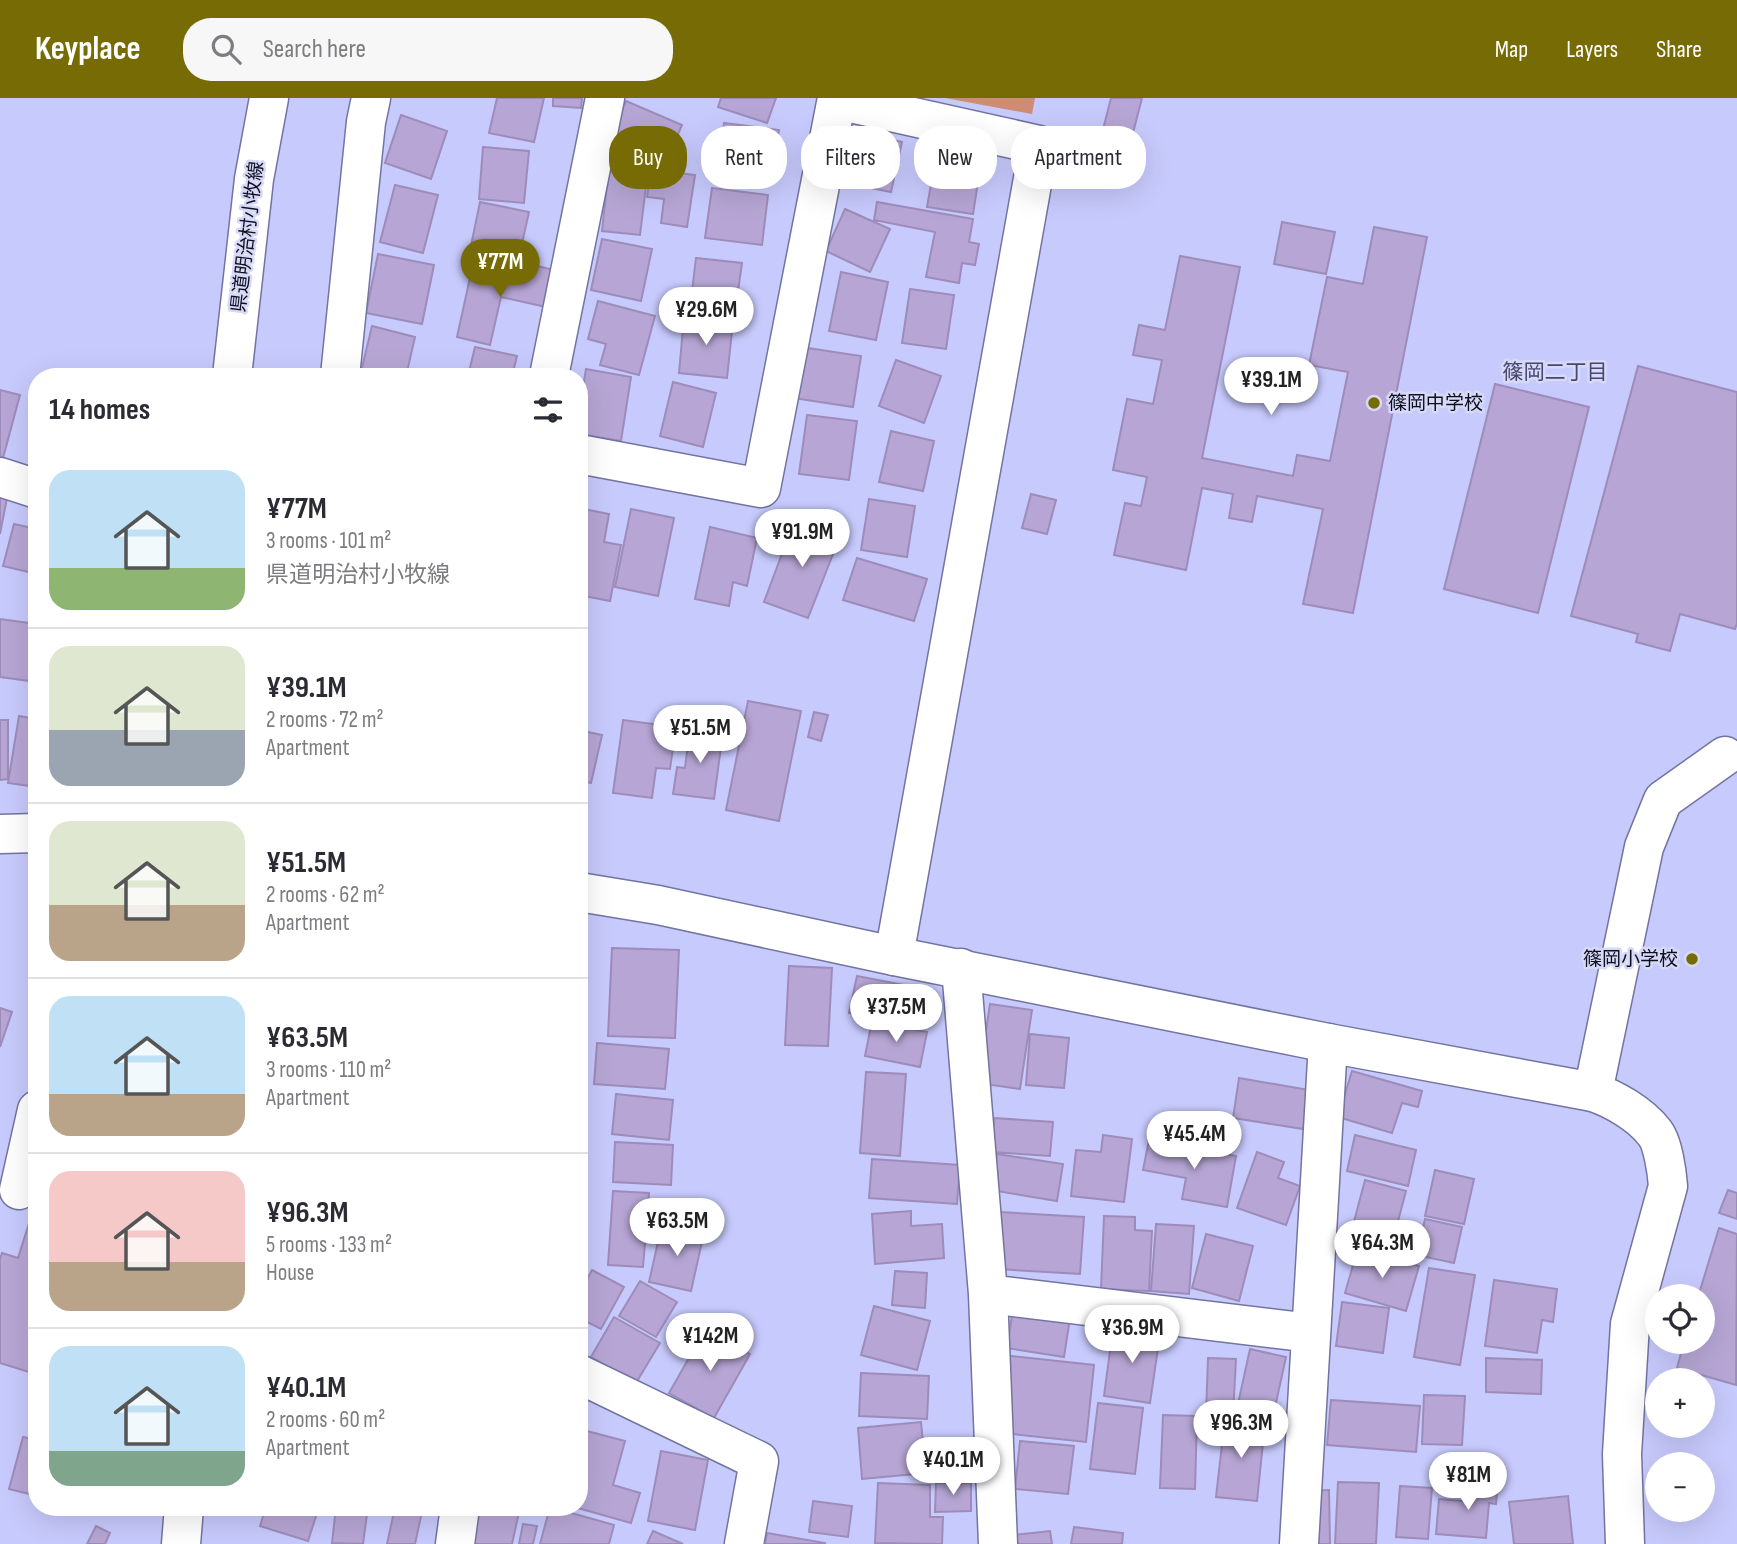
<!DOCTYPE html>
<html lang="en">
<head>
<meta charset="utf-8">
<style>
	:root { --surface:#fff; --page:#f7f7f7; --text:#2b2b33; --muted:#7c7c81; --line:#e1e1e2; --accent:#776b05 }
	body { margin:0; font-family:"Sofia Sans Condensed","Noto Sans JP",sans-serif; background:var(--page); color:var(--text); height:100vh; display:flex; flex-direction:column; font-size:26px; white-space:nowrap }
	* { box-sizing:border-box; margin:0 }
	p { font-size:23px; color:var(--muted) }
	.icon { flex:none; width:38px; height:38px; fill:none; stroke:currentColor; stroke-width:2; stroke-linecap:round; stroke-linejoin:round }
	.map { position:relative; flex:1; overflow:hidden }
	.drawer { position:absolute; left:28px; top:270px; width:560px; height:1148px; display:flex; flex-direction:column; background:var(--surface); border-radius:28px; box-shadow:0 7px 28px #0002 }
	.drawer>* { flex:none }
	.guide { position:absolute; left:609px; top:28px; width:665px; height:63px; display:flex; gap:14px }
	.controls { position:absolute; left:1645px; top:1186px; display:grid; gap:14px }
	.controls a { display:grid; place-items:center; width:70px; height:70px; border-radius:50%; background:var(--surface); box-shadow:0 7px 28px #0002; font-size:35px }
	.price { position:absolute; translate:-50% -60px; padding:0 16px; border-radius:24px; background:#fff; color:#222; font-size:23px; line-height:46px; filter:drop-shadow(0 2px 4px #0008) }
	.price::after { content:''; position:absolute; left:50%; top:42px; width:21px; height:16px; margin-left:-10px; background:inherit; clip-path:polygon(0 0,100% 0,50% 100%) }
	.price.active { background:var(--accent); color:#fff }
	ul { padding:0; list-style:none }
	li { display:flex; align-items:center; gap:21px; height:175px; padding:0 21px }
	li+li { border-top:2px solid var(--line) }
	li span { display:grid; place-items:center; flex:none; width:196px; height:140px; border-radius:21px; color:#555 }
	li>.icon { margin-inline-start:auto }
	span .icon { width:84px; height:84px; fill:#fffc; stroke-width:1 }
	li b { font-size:30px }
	h2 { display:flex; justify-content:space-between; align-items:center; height:84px; padding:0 21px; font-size:30px }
	.chip { padding:0 24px; border-radius:28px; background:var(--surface); box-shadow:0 7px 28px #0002; font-size:24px; line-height:63px }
	.chip.active { background:var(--accent); color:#fff }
	header { display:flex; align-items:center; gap:42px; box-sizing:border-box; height:98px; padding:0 35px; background:var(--accent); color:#fff }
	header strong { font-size:33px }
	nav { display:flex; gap:38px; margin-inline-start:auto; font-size:24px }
	.search { width:490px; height:63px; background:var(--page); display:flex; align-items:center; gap:18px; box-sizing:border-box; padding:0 24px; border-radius:28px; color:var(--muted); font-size:26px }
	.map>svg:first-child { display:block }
	.green { fill:#cd8c73 }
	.building { fill:#b7a6d5; stroke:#9d8cb9; stroke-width:2 }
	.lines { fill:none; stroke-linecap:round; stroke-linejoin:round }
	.minor-casing { stroke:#7274a1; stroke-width:41 }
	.tertiary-casing { stroke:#7274a1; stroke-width:41 }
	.secondary-casing { stroke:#7274a1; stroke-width:41 }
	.minor { stroke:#fff; stroke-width:38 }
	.tertiary { stroke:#fff; stroke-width:38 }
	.secondary { stroke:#fff; stroke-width:38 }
	.poi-dot { fill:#776b05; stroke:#d7d9f7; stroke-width:2.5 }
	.labels { text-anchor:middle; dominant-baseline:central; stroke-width:5; stroke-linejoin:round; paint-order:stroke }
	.street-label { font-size:19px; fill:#0e0f1f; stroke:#d7d9f7 }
	.poi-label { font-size:19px; fill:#0e0f1f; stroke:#d7d9f7; text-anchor:start }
	.neighbourhood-label { font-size:21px; fill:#474871; stroke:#d7d9f7 }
</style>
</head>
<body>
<header>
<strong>Keyplace</strong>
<div class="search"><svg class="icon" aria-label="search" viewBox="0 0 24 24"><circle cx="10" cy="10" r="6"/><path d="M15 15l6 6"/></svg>Search here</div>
<nav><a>Map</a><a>Layers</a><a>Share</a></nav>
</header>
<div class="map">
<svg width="1737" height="1446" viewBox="0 0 1737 1446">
	<rect width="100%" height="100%" fill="#c7cafc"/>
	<path class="green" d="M945 0H1035L1032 16Z"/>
	<path class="building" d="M497 0H544L534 44 489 35Z
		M553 0H582L581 10 553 8Z
		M721 0H776L767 25 718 9Z
		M1111 0H1142L1126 62 1097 55Z
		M626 3 682 27 663 71 607 47Z
		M401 17 447 33 431 81 385 65Z
		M724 25 779 32 772 83 718 76Z
		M848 32 902 44 891 94 836 83Z
		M483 49 529 53 524 105 479 101Z
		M936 58 981 65 973 116 927 109Z
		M609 68 648 72 640 137 602 133Z
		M651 71 695 77 687 129 661 125 664 101 647 99Z
		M395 87 438 97 423 155 380 144Z
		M712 90 768 97 762 147 705 140Z
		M480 104 529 114 515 177 467 167Z
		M877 104 973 121 969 144 979 146 975 167 962 165 959 185 926 179 935 134 874 122Z
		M845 111 890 131 870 174 826 153Z
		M1282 124 1335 134 1326 176 1274 166Z
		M1374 129 1427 139 1353 515 1303 506 1323 411 1257 398 1252 424 1229 420 1233 396 1202 390 1186 472 1114 457 1125 405 1141 408 1147 379 1113 372 1127 301 1153 306 1162 262 1133 257 1139 227 1165 232 1180 158 1240 169 1202 360 1293 378 1297 357 1330 363 1348 274 1309 267 1327 179 1363 186Z
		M602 141 652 151 641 203 591 192Z
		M378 156 434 167 422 226 366 215Z
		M696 160 742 165 735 215 690 210Z
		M520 164 554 172 546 209 501 199 490 247 457 239 471 175 516 186Z
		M841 174 888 184 876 242 829 233Z
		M910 191 954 197 946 251 902 245Z
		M598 203 655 218 639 277 600 267 606 246 588 241Z
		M684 219 733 224 727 280 679 275Z
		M372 228 415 239 406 278H360Z
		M475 249 517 258 512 278H468Z
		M801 249 861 258 853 309 793 300Z
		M896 262 941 278 924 325 879 308Z
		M1638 268 1737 294V525L1735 531 1680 516 1670 553 1636 544 1638 536 1571 518Z
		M586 271 631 279 621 343 579 336V313Z
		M673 284 716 295 703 349 660 338Z
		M1495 286 1589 309 1538 515 1444 491Z
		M0 292 20 297 3 360 0 359Z
		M807 317 857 323 849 382 799 376Z
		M891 333 934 343 923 393 879 384Z
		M1031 396 1056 402 1047 436 1022 430Z
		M0 398 7 400 0 436Z
		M869 401 915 408 907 459 861 452Z
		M579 410 609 416 604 444 621 447 610 503 579 497Z
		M631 411 674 420 658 498 615 489Z
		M795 421 840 438 808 520 764 504Z
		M14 426 37 431V476L3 468Z
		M710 429 757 440 747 488 733 484 729 508 695 501Z
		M857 460 927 481 914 523 843 502Z
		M0 521 37 526V584L0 579Z
		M748 603 801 613 779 723 726 712Z
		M814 614 828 617 821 643 808 639Z
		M19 618 37 621V689L8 685Z
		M0 622H8V681L0 682Z
		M623 622 676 629 670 671 656 670 652 700 613 695Z
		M690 630 723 634 714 701 673 696 677 669 685 670Z
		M579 632 602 637 591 685 579 682Z
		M612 850 679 852 675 940 608 938Z
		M789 868 832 870 828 948 785 947Z
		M857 878 930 892 922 930 849 915Z
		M990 906 1032 912 1020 991 978 985Z
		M0 910 12 914 0 949Z
		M872 923 927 934 920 969 865 958Z
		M1030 936 1069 940 1064 990 1026 987Z
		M597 945 669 951 665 991 594 986Z
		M1352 973 1422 993 1418 1009 1402 1005 1392 1035 1338 1019Z
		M866 974 906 976 900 1058 860 1055Z
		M1239 980 1309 992 1303 1031 1233 1020Z
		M616 996 673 1002 669 1042 612 1036Z
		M994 1020 1053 1024 1050 1058 991 1054Z
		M1103 1037 1132 1041 1124 1104 1071 1098 1076 1052 1101 1054Z
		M1355 1037 1416 1052 1408 1088 1347 1073Z
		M1149 1042 1236 1058 1227 1109 1182 1101 1186 1080 1143 1072Z
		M615 1044 673 1047 671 1087 613 1084Z
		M1257 1054 1284 1064 1278 1080 1300 1088 1286 1127 1237 1110Z
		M997 1056 1063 1066 1057 1103 991 1092Z
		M872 1061 960 1067 957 1106 869 1100Z
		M1435 1072 1474 1081 1464 1126 1425 1118Z
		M1365 1082 1406 1093 1393 1142 1352 1131Z
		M1728 1092 1737 1095V1121L1719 1115Z
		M613 1093 649 1095 643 1169 608 1167Z
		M911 1113V1128L942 1126 944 1160 875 1166 872 1116Z
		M1000 1114 1084 1119 1080 1176 997 1171Z
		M1104 1118 1135 1119V1132L1152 1133 1149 1193 1101 1191Z
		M1425 1121 1462 1129 1454 1165 1417 1157Z
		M30 1122 37 1124V1253L29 1274 0 1265V1161L2 1155 18 1160Z
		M662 1126 704 1135 691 1193 649 1184Z
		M1156 1126 1194 1128 1189 1196 1151 1193Z
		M1719 1130 1737 1136 1736 1287 1677 1270 1684 1244H1703V1199H1698Z
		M1206 1136 1253 1148 1239 1203 1192 1190Z
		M1358 1150 1419 1168 1406 1213 1345 1195Z
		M1429 1170 1475 1177 1460 1267 1414 1259Z
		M592 1172 624 1189 601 1231 579 1220V1196Z
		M895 1173 927 1175 925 1210 892 1207Z
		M1494 1182 1557 1191 1553 1224 1542 1222 1537 1255 1485 1248Z
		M640 1183 677 1204 656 1239 619 1218Z
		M1342 1204 1389 1210 1383 1255 1336 1248Z
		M874 1208 930 1223 917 1272 861 1257Z
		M1013 1211 1070 1220 1064 1259 1007 1250Z
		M614 1219 660 1245 636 1285 591 1259Z
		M706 1230 750 1256 714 1320 669 1295Z
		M1113 1230 1160 1236 1150 1305 1104 1298Z
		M1250 1251 1286 1259 1272 1323 1236 1315Z
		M1003 1257 1094 1267 1086 1344 994 1334Z
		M1208 1260 1236 1261 1233 1317 1206 1316Z
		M1486 1260 1542 1262 1541 1296 1486 1294Z
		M861 1275 929 1278 927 1321 859 1318Z
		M1424 1297 1465 1298 1462 1347 1422 1346Z
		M1331 1302 1420 1308 1416 1354 1327 1347Z
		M1098 1305 1143 1310 1135 1376 1090 1371Z
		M1163 1317 1197 1318 1195 1391 1160 1390Z
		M1225 1320 1265 1325 1257 1403 1216 1399Z
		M921 1324 926 1375 862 1381 858 1330Z
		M583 1332 625 1343 613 1387 640 1395 631 1425 574 1409H579V1345Z
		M23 1339 37 1342V1398L9 1391Z
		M1020 1343 1074 1348 1068 1396 1015 1391Z
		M661 1353 708 1362 695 1432 648 1423Z
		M1475 1380 1498 1382 1496 1406 1489 1405 1486 1440 1436 1436 1439 1401 1473 1404Z
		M1338 1384 1379 1385 1376 1446H1335Z
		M878 1385 930 1387V1419H943L942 1446 875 1445Z
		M936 1385H971V1413L935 1414Z
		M1400 1388 1432 1390 1428 1441 1396 1439Z
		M1329 1392 1330 1446H1311L1309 1393Z
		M1568 1398 1573 1446H1514L1509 1404Z
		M813 1403 852 1408 848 1439 809 1434Z
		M266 1409H319L308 1443 260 1428Z
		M336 1409H368L363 1446 332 1445Z
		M395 1409H423L415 1446H387Z
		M476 1409H493L519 1414 512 1446H468Z
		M550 1409 614 1427 609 1446H540Z
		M523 1426 537 1428 533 1446H519Z
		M96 1428 110 1435 105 1446H87Z
		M1074 1429 1123 1435 1122 1446H1071Z
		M653 1433 683 1446H647Z
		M1050 1433 1052 1446H1007L1006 1438Z
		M767 1435 825 1445V1446H765Z"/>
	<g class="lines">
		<defs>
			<path id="minor" d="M837 2 1039 47 894 858
				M340 278 366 24 371 0
				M549 278 605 0
				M579 356 761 390 837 0
				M0 379 37 391
				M0 736 37 735
				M961 870 988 1196 998 1446
				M1593 994 1644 749 1663 702 1725 658
				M19 1092 37 1012
				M988 1196 1311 1235
				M579 1276 759 1363 744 1446
				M455 1446 460 1409
				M1299 1446 1328 945"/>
			<path id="tertiary" d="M579 794 658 807 894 858 1328 945 1593 994C1614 1001 1640 1016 1654 1034 1663 1044 1667 1075 1668 1088L1630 1226 1622 1356 1625 1446"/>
			<path id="secondary" d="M232 278 254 81 269 0
				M181 1446 184 1409"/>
		</defs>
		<use href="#minor" class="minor-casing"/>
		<use href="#tertiary" class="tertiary-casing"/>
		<use href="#secondary" class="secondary-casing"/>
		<use href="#minor" class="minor"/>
		<use href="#tertiary" class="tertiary"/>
		<use href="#secondary" class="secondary"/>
	</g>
	<g class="poi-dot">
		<circle cx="1374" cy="305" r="7"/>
		<circle cx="1692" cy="861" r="7"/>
	</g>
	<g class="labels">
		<g class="street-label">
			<text transform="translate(248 139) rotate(-83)">県道明治村小牧線</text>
		</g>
		<g class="poi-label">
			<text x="1388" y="305">篠岡中学校</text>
			<text x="1678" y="861" text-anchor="end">篠岡小学校</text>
		</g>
		<g class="neighbourhood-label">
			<text x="1555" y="274">篠岡二丁目</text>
		</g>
	</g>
</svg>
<div class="controls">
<a><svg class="icon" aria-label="locate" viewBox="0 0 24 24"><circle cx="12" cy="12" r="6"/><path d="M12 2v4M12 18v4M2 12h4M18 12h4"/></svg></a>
<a>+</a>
<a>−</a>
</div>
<b class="price active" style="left:500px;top:201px">¥77M</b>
<b class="price" style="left:706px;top:249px">¥29.6M</b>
<b class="price" style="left:1271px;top:319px">¥39.1M</b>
<b class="price" style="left:802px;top:471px">¥91.9M</b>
<b class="price" style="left:700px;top:667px">¥51.5M</b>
<b class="price" style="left:896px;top:946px">¥37.5M</b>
<b class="price" style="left:1194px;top:1073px">¥45.4M</b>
<b class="price" style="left:677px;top:1160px">¥63.5M</b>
<b class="price" style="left:1382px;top:1182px">¥64.3M</b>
<b class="price" style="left:1132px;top:1267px">¥36.9M</b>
<b class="price" style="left:710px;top:1275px">¥142M</b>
<b class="price" style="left:1241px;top:1362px">¥96.3M</b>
<b class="price" style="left:953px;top:1399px">¥40.1M</b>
<b class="price" style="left:1468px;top:1414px">¥81M</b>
<div class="guide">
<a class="chip active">Buy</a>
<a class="chip">Rent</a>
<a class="chip">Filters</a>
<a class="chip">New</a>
<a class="chip">Apartment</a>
</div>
<section class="drawer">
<h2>14 homes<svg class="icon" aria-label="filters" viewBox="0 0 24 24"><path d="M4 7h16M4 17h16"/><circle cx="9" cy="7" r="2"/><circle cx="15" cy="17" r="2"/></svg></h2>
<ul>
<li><span style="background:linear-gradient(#bfe0f5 70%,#8fb573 0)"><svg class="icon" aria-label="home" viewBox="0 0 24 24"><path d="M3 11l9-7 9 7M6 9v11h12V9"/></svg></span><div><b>¥77M</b><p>3 rooms · 101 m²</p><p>県道明治村小牧線</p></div></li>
<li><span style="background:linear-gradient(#dfe7d0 60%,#9aa5b1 0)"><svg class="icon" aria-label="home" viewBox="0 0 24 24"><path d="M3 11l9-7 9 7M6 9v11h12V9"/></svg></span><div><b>¥39.1M</b><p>2 rooms · 72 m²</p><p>Apartment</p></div></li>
<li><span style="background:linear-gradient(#dfe7d0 60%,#b9a48a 0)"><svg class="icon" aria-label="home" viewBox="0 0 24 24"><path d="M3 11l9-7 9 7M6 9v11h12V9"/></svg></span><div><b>¥51.5M</b><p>2 rooms · 62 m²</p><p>Apartment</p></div></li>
<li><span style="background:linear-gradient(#bfe0f5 70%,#b9a48a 0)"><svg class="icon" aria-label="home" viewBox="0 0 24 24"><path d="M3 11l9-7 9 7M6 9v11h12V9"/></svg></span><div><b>¥63.5M</b><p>3 rooms · 110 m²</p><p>Apartment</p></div></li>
<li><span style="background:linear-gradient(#f6c9c9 65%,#b9a48a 0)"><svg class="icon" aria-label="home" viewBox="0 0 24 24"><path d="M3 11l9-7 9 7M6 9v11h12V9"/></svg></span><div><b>¥96.3M</b><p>5 rooms · 133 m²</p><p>House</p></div></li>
<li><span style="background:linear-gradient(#bfe0f5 75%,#7fa58c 0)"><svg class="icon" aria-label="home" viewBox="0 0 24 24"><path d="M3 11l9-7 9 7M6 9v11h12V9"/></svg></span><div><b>¥40.1M</b><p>2 rooms · 60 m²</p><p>Apartment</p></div></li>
</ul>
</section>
</div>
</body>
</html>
